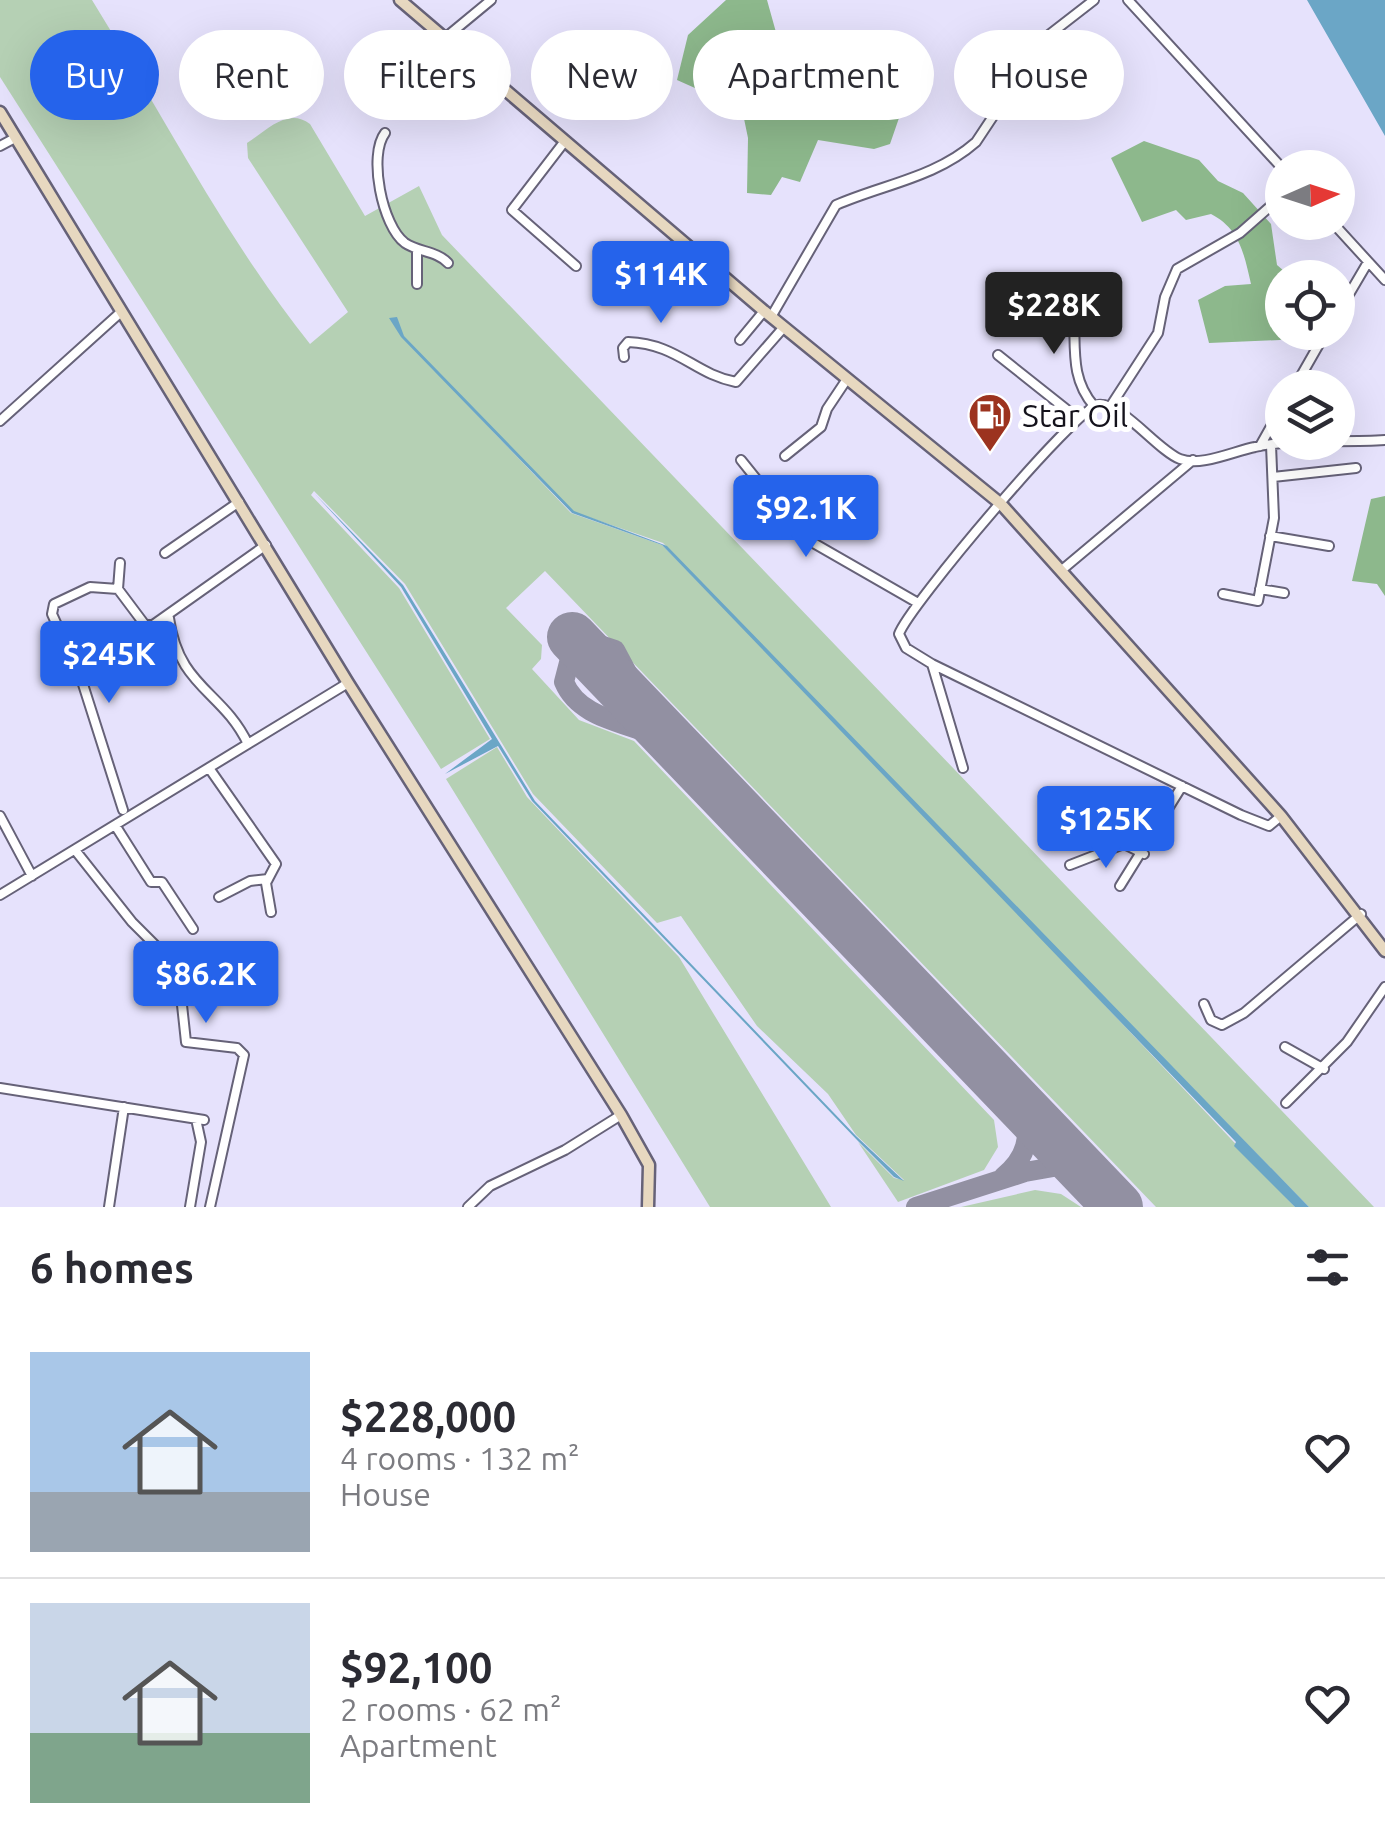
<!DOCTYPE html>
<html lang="en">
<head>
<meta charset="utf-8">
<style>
	:root { --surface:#fff; --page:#f2f2f3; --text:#2b2b33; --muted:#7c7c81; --line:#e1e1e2; --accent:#2563eb }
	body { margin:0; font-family:Ubuntu,sans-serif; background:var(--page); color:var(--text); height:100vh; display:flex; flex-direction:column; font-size:38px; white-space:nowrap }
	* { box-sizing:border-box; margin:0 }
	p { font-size:32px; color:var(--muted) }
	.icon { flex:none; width:55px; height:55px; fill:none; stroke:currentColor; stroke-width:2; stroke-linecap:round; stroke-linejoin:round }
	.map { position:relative; height:1207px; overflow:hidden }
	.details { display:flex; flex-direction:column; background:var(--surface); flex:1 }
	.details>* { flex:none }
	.hud { position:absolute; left:30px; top:30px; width:1325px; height:90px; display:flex; gap:20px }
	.needle { width:65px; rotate:87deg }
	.tools { position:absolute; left:1265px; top:150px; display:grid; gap:20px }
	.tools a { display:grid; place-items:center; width:90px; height:90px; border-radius:50%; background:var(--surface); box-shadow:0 10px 40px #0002; font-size:50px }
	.price { position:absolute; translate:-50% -85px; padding:0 22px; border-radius:10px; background:var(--accent); color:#fff; font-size:32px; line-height:65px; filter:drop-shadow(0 2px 5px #0008) }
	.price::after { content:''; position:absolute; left:50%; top:60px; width:30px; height:22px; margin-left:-15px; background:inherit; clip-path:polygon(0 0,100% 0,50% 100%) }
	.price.on { background:#222; color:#fff }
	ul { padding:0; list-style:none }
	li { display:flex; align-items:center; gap:30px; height:250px; padding:0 30px }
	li+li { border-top:2px solid var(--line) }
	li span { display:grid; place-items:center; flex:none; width:280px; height:200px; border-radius:0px; color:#555 }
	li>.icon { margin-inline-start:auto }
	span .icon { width:120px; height:120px; fill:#fffc; stroke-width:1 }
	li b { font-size:42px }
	h2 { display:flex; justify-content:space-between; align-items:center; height:120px; padding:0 30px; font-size:42px }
	.pill { padding:0 35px; border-radius:45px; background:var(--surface); box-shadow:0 10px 40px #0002; font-size:35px; line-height:90px }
	.pill.on { background:var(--accent); color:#fff }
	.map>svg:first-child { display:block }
	.green { fill:#b5d0b4; fill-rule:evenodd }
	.forest { fill:#8db88c }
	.water { fill:#6ba6c6 }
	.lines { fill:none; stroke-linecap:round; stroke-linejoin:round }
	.taxiway { stroke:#9290a2; stroke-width:20 }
	.runway { stroke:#9290a2; stroke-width:50 }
	.street-casing { stroke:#666278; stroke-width:12 }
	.secondary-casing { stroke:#666278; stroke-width:15 }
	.street { stroke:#fff; stroke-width:8 }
	.secondary { stroke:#e7d8c0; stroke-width:10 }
	.labels { text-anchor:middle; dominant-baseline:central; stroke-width:10; stroke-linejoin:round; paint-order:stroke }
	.poi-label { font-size:32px; fill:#14121b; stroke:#fff; text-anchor:start }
</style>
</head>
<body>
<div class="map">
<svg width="1385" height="1207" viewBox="0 0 1385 1207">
	<rect width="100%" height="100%" fill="#e6e2fc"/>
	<path class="green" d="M0 0H92C163 115 226 239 310 344L348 312 248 158 247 143C267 130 288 107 310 124L365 216 419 186 442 235 1374 1207H1309L935 825 1295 1207H1156L545 571 506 608 542 645 541 659 532 669 579 720 634 741 994 1120 998 1147 984 1170 898 1202 858 1142 894 1178 904 1180 856 1135 828 1094 757 1026 681 916 657 923 533 794 405 584 314 491 311 495 399 588 490 739 441 769 0 77ZM457 394 574 512 663 543 927 816 662 545 571 513Z
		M497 747 527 797 679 957 831 1207H710L446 779Z
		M1035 1190 1061 1194 1081 1207H961Z"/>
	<path class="forest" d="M726 0H767L779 43 873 71H908L914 98 899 118 890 144 874 149 818 140 800 182 782 177 771 195 747 193 748 138 742 109 677 80 688 35Z
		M1144 141 1199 160 1218 181 1243 193 1271 224 1277 265 1291 277 1282 278V332L1296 333 1280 340 1209 343 1198 300 1225 286 1251 284C1244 254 1240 229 1211 214L1186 220 1176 210 1142 222 1111 158Z
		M1385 496V596L1377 584 1352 581 1371 499Z"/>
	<path class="water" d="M1307 0H1385V136Z
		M397 317 404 336 574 511 667 546 1309 1207H1295L1234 1146 1236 1142 662 545 572 513 401 337 389 318Z
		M314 493 403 585 535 801 856 1136 904 1181 894 1177 858 1141 532 801 498 746 445 774 492 739 401 587Z"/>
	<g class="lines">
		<path class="taxiway" d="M654 723 615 650 594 643 571 655 564 682C584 730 656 720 686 757
			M1003 1177C1027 1158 1031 1137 1024 1108
			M916 1207 1025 1172 1076 1163"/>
		<path class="runway" d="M572 637 1118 1207"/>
		<defs>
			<path id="street" d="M1128 0 1282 168
				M445 38 491 0
				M385 133C368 155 382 226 405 243 418 252 437 251 448 263
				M565 141 512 210 576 266
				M0 146 15 138
				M1332 222 1385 280
				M417 284V249
				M1068 284C1083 327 1062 369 1094 406
				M1338 313 1368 262
				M771 317 836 205C884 184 935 178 976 142L1045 38 1094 0
				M740 340 764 311
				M998 355 1076 417
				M624 357 623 348 628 342C678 344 694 374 736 382L784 327
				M1294 388 1326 332
				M1110 407 1158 333 1165 297 1177 269 1240 233 1282 196
				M0 421 121 312
				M1260 446 1282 407
				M785 456 821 427 827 409 847 379
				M741 460 803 537 918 603
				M1273 477 1356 468
				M1270 536 1329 546
				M165 553 239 502
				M1063 569 1193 460
				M118 589 120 563
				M1260 589 1284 593
				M1223 594 1258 601 1274 518 1271 445
				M169 618C179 688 222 690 248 744
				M932 664 963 768
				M209 768 276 864 266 883 271 912
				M123 810 81 678 52 614 54 604 90 587 118 589 145 625H153L266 545
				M0 816 32 876
				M1281 816 1269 826 1241 815 932 664 906 648 899 634C908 607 1077 407 1098 405 1122 402 1157 450 1180 459 1201 467 1234 451 1255 447 1296 438 1343 443 1385 440
				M115 825 151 882H162L193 929
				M75 850 132 922 178 968 186 1042 237 1048 244 1055 210 1207
				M1070 865 1124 844 1144 854
				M1120 886 1182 786
				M0 895 348 683
				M219 897 250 881 268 879
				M1204 1004 1211 1020 1222 1025 1244 1013 1361 914
				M1285 1047 1324 1069
				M0 1088 204 1120
				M1286 1103 1347 1042 1385 987
				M109 1207 124 1107
				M190 1207 201 1142 196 1119
				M468 1207 490 1186 565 1150 621 1115"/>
			<path id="secondary" d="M400 0 764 311 1001 504 1281 816 1385 951
				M0 112 348 683 621 1115 649 1165 648 1207"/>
		</defs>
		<use href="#street" class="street-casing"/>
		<use href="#secondary" class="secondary-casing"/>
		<use href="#street" class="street"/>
		<use href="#secondary" class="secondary"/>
	</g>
	<defs>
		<symbol id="fuel-pin" viewBox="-11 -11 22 30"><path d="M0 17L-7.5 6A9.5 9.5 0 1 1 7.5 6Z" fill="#9c331f" stroke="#fff"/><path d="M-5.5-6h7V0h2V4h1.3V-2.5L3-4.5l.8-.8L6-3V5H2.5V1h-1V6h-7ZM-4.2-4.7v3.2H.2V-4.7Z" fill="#fff"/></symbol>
	</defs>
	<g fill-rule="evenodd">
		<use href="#fuel-pin" x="965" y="390" width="50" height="68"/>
	</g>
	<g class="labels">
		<g class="poi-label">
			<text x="1022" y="415">Star Oil</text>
		</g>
	</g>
</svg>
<div class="tools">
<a><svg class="needle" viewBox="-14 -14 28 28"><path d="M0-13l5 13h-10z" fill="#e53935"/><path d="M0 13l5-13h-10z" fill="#7c7c81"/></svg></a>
<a><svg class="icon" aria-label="locate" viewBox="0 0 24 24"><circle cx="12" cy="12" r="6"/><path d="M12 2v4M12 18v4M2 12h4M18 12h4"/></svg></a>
<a><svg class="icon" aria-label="layers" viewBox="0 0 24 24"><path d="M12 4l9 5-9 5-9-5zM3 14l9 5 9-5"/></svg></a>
</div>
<b class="price" style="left:661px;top:326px">$114K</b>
<b class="price on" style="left:1054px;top:357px">$228K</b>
<b class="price" style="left:806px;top:560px">$92.1K</b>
<b class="price" style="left:109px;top:706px">$245K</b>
<b class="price" style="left:1106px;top:871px">$125K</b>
<b class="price" style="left:206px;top:1026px">$86.2K</b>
<div class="hud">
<a class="pill on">Buy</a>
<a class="pill">Rent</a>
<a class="pill">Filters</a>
<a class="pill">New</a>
<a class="pill">Apartment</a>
<a class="pill">House</a>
</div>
</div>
<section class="details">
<h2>6 homes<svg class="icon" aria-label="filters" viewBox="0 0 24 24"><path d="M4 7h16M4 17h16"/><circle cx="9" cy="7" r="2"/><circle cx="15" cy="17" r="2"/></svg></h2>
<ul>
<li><span style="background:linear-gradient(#a9c7e8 70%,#9aa5b1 0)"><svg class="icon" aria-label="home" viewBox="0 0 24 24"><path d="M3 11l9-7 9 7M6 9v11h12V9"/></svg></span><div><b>$228,000</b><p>4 rooms · 132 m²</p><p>House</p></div><svg class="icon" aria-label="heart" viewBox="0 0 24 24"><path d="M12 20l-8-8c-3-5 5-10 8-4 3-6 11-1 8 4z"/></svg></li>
<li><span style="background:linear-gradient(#c9d6e8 65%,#7fa58c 0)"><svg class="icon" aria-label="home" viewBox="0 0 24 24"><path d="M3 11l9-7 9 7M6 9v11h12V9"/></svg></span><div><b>$92,100</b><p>2 rooms · 62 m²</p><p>Apartment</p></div><svg class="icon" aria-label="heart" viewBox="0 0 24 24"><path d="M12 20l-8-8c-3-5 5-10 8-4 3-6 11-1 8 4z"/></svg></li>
</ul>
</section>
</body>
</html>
